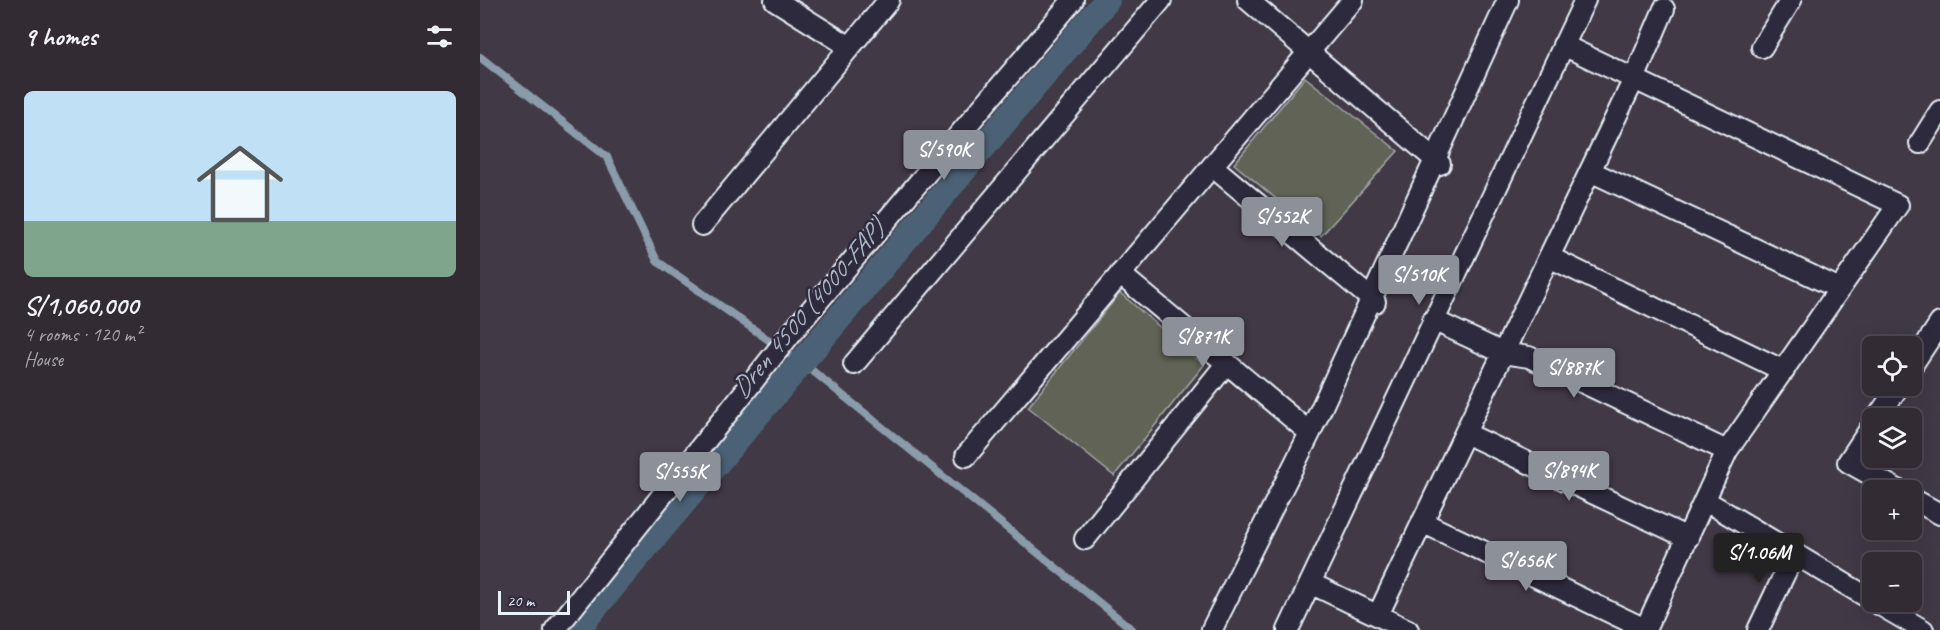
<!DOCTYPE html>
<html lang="en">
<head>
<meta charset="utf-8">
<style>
	:root { --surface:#322b34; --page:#3d3740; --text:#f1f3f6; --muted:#a8a7ac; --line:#4d474f; --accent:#8c9099 }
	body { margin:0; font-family:Caveat,sans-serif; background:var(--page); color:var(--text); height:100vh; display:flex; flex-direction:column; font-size:22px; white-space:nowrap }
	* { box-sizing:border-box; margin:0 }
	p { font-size:20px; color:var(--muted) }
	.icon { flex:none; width:33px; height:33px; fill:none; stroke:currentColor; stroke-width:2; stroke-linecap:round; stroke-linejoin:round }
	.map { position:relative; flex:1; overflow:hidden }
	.sheet { display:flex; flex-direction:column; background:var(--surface); width:480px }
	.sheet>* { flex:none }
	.buttons { position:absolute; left:1382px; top:336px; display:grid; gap:12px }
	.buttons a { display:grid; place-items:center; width:60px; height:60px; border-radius:9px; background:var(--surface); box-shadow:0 6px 24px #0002,0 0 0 2px var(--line); font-size:30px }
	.scale { position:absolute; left:18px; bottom:15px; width:72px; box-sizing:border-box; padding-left:6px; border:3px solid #e8f1f8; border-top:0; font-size:16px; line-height:21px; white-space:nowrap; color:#e8f1f8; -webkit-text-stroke:4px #2f2a3d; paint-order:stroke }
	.price { position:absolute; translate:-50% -51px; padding:0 14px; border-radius:6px; background:var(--accent); color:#fff; font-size:20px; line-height:39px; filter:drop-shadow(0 2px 3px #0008) }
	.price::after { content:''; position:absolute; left:50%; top:36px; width:18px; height:14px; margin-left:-9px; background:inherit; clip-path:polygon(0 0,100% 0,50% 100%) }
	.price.active { background:#222; color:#fff }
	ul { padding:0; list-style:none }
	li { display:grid; align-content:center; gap:12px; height:318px; padding:0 24px }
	li span { display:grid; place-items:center; height:186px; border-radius:9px; color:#555 }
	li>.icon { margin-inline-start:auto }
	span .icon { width:108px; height:108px; fill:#fffc; stroke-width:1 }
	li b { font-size:26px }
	h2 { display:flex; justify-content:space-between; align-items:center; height:72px; padding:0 24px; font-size:26px }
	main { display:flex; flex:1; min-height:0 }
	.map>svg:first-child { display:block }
	.green { fill:#616457; stroke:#a4aaa8; stroke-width:1.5 }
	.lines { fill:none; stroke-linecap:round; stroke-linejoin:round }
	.stream { stroke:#8a9baa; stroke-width:8 }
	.canal { stroke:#4b6276; stroke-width:26 }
	.street-casing { stroke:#e8f1f8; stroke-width:24 }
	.street { stroke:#2f2a3d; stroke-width:20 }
	.labels { text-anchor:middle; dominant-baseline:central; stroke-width:5; stroke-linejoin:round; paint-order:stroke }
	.water-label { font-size:27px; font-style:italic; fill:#a9b8c4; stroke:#2f2a3d }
</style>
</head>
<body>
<main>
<section class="sheet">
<h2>9 homes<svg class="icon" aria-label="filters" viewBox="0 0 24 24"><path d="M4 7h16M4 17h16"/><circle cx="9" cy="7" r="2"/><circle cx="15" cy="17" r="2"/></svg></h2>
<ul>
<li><span style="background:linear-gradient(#bfe0f5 70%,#7fa58c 0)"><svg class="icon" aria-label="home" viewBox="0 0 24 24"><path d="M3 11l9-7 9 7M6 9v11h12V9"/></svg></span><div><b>S/1,060,000</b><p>4 rooms · 120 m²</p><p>House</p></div></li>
</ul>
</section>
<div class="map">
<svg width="1460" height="630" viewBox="0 0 1460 630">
	<rect width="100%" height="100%" fill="#423946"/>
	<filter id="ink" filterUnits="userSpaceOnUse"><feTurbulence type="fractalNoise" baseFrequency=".0167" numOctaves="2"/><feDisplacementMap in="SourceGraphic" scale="12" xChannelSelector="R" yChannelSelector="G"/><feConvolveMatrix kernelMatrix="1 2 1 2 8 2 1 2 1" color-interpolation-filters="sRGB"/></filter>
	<g filter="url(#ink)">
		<path class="green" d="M825 77 918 151 841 236 754 164Z
			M640 293 724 365 634 476 548 407Z"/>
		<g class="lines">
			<path class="stream" d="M0 57 127 157 177 261 334 372 653 630"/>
			<path class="canal" d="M96 630 627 0"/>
			<defs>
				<path id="street" d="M295 0 370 47
					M768 0 960 164
					M1083 45 1418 205 1247 451 1165 630
					M1282 47 1311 0
					M1440 143 1460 111
					M732 166 895 302
					M1110 171 1360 289
					M222 225 409 0
					M1069 257 1304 371
					M640 274 830 433
					M953 320 1023 353 1049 357 1247 451
					M374 364 681 0
					M1431 367 1460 323
					M1397 418 1419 386
					M1392 426 1368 462 1418 490
					M985 433 1208 538
					M486 456 873 0
					M1431 498 1460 514
					M1226 501 1392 600
					M942 522 1165 629
					M605 539 747 363
					M830 583 928 630
					M1395 602 1443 630
					M898 615 1154 79 1184 9
					M732 629 830 433 1028 0
					M75 630 313 331 593 0
					M808 630 1105 0
					M1278 630 1314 554"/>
			</defs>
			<use href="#street" class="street-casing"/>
			<use href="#street" class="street"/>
		</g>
	</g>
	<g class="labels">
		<g class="water-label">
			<text transform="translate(327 309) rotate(-50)">Dren 4500 (4000-FAP)</text>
		</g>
	</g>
</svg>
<div class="buttons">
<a><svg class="icon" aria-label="locate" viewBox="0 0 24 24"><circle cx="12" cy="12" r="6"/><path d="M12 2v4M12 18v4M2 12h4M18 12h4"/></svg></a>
<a><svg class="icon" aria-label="layers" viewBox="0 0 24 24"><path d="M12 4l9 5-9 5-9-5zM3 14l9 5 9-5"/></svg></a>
<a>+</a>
<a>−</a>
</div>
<div class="scale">20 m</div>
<b class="price" style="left:464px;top:181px">S/590K</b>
<b class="price" style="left:802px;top:248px">S/552K</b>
<b class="price" style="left:939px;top:306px">S/510K</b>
<b class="price" style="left:723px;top:368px">S/871K</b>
<b class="price" style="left:1094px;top:399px">S/887K</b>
<b class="price" style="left:1089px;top:502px">S/894K</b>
<b class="price" style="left:200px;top:503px">S/555K</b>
<b class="price active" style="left:1279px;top:584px">S/1.06M</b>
<b class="price" style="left:1046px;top:592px">S/656K</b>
</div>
</main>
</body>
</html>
